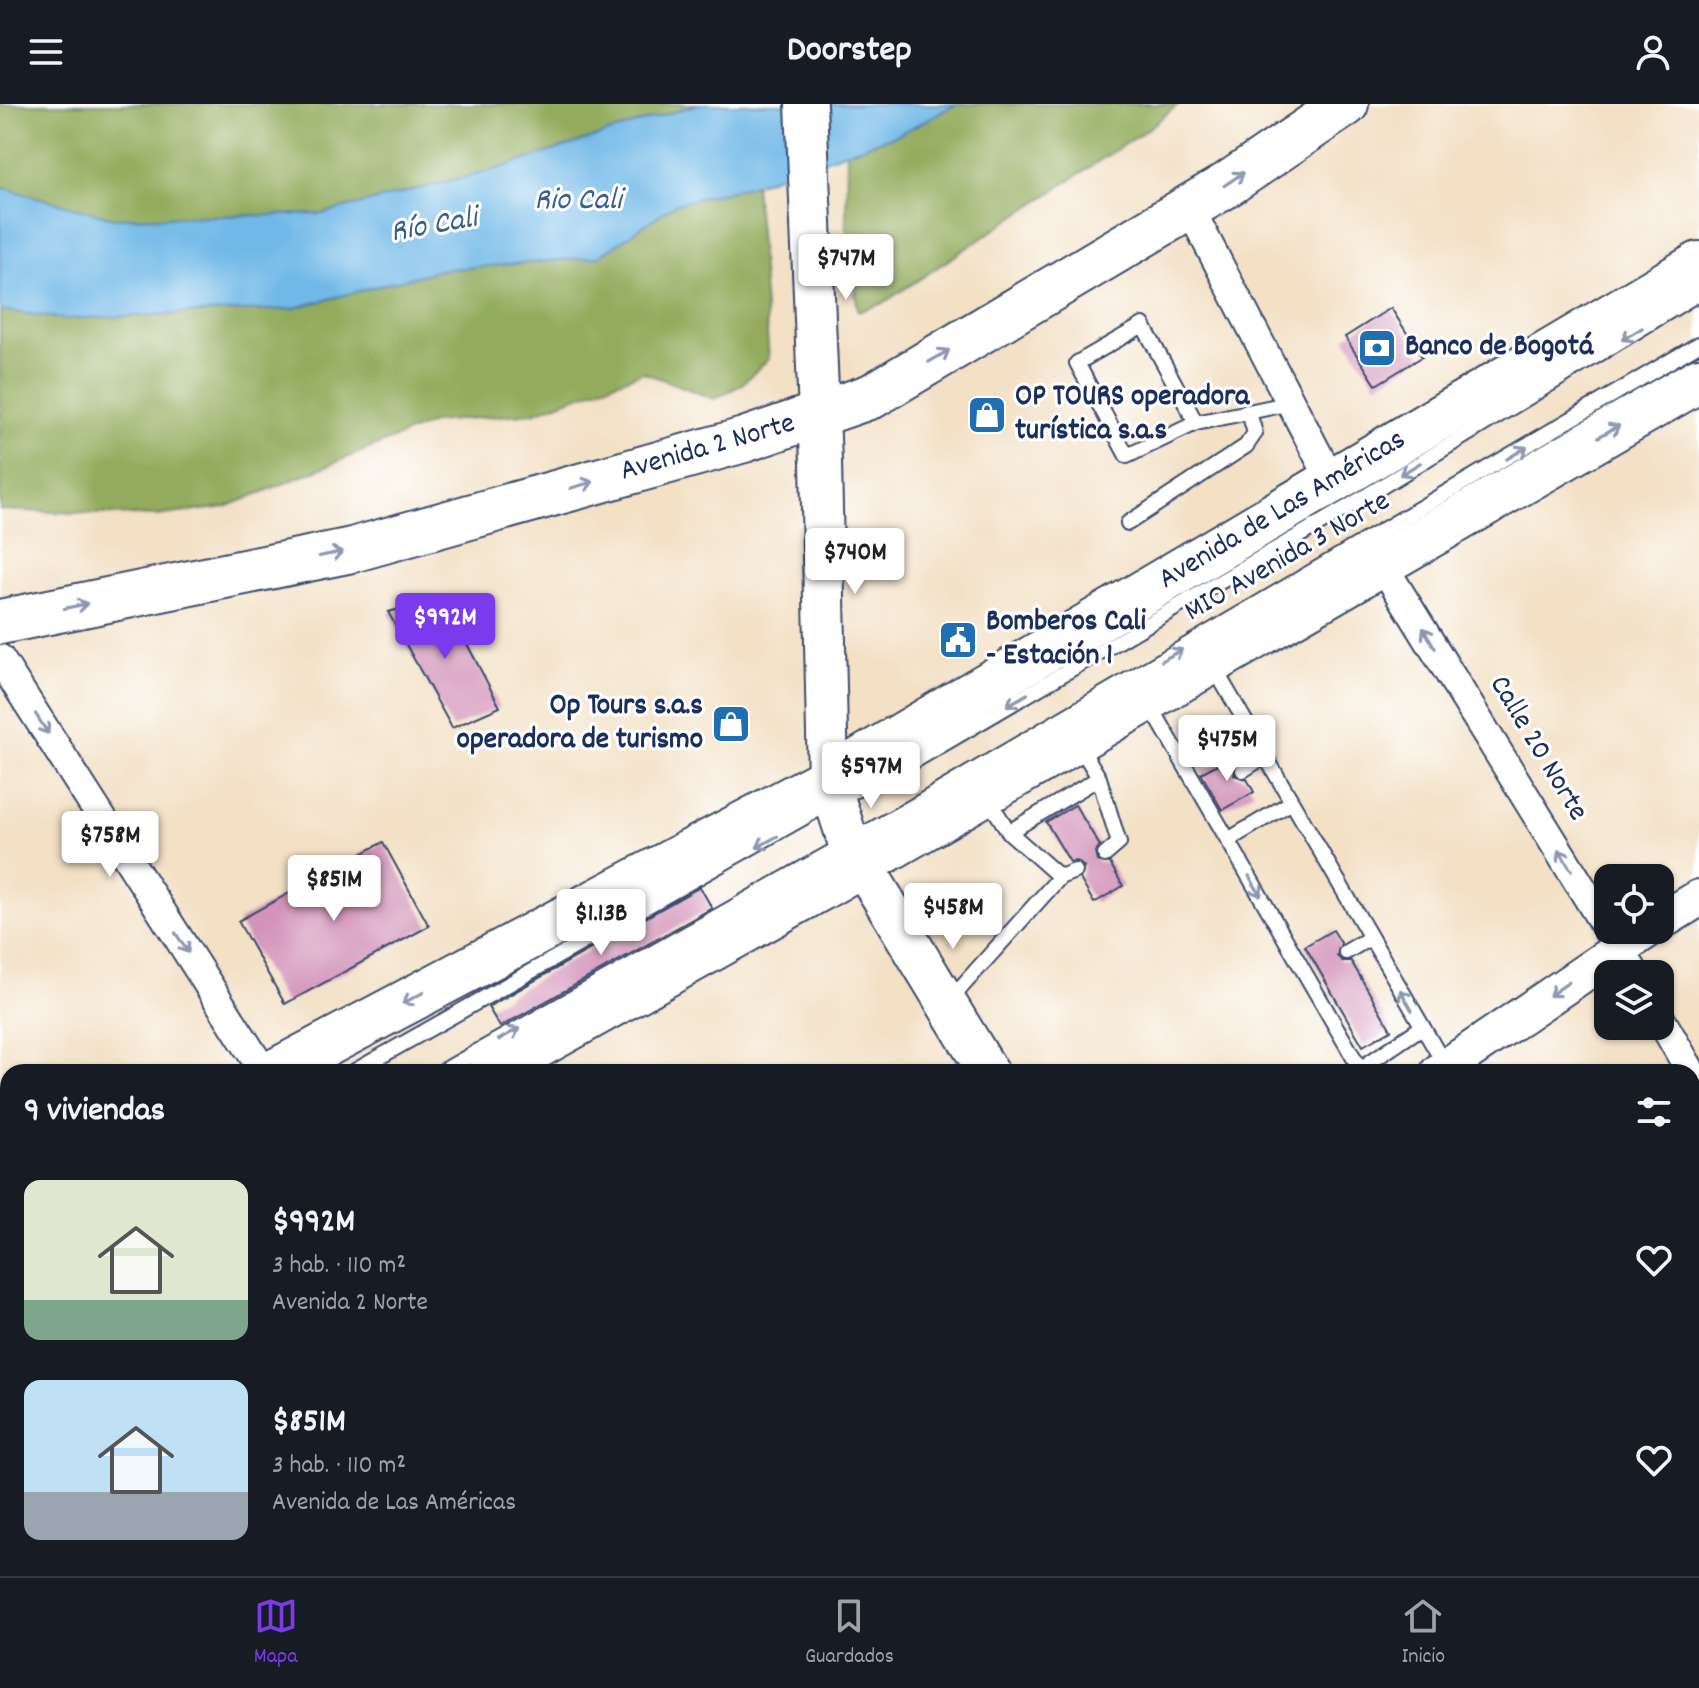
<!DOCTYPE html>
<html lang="es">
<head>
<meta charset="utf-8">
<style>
	:root { --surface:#171b24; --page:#242831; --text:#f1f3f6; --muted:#9ea1a6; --line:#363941; --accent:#7c3aed }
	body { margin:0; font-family:Dekko,sans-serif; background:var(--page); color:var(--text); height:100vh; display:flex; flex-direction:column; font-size:30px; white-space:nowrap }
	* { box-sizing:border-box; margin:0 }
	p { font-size:26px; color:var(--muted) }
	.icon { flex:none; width:44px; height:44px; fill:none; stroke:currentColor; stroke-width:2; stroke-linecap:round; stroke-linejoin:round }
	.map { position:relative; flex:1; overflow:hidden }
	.details { position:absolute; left:0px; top:960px; width:1700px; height:512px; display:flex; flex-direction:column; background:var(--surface); border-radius:24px 24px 0 0; box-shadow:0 2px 6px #0004 }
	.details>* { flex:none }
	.tools { position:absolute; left:1594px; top:760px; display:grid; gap:16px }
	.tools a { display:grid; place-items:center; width:80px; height:80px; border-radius:16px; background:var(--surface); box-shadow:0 2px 6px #0004; font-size:40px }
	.price { position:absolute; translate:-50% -68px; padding:0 18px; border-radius:8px; background:#fff; color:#222; font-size:26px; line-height:52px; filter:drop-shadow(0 2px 4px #0008) }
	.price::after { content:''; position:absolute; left:50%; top:48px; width:24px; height:18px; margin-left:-12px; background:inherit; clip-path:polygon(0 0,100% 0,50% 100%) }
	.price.active { background:var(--accent); color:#fff }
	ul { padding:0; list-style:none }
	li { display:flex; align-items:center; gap:24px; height:200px; padding:0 24px }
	li span { display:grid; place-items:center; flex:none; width:224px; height:160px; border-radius:16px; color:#555 }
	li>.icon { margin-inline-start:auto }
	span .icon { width:96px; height:96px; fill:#fffc; stroke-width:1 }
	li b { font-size:34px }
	h2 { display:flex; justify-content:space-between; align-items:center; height:96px; padding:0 24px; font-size:34px }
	header { display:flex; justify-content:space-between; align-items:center; height:104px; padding:0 24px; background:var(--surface); font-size:36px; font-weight:800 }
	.menu { display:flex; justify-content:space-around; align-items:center; height:112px; border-top:2px solid var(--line); background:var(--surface); font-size:22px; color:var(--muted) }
	.menu a { display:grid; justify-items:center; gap:4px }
	.menu .active { color:var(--accent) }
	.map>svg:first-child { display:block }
	.forest { fill:#92ab5c; stroke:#566d5d; stroke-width:2 }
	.water { fill:#6fb8e7; stroke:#4574a2; stroke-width:2 }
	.building { fill:#d393ba }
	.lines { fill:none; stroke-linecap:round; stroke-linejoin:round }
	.service-casing { stroke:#3b4a6d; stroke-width:18 }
	.minor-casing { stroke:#3b4a6d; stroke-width:32 }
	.tertiary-casing { stroke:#3b4a6d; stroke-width:40 }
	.secondary-casing { stroke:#3b4a6d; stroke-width:44 }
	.primary-casing { stroke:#3b4a6d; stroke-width:48 }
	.service { stroke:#fff; stroke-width:14 }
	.minor { stroke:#fff; stroke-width:28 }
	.tertiary { stroke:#fff; stroke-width:36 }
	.secondary { stroke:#fff; stroke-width:40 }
	.primary { stroke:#fff; stroke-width:44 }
	.oneway { stroke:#8d97ae }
	.labels { text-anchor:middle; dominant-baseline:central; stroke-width:6; stroke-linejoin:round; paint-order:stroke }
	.poi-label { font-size:30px; font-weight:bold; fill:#1b2f5e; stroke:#fff; text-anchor:start }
	.street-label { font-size:30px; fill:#1b2f5e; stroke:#fff }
	.water-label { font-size:32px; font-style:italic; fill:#385f8e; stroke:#fff }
</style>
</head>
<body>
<header><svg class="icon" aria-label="menu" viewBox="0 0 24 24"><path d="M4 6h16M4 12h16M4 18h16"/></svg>Doorstep<svg class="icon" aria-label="person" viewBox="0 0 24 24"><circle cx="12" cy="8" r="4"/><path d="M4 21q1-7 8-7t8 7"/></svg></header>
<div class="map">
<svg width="1699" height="1472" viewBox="0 0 1699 1472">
	<rect width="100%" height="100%" fill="#fff"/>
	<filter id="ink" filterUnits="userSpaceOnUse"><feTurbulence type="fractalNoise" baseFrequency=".0125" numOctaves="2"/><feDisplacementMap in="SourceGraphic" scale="16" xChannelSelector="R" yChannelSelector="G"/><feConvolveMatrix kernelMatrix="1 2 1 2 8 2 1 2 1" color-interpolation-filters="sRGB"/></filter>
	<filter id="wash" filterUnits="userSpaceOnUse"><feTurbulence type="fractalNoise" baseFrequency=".006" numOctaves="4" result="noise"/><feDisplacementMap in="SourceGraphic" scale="32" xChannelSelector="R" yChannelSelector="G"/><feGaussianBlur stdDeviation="1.8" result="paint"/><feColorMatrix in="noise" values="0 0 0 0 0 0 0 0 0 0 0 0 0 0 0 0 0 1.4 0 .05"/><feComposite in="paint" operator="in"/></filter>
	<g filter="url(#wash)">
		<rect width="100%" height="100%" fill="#f3e0c5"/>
		<path class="forest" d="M0 0H698L497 65 322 110 114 114 0 83Z
			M957 0H1179L1149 24 883 199 858 208 846 119 847 48 899 30Z
			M755 80 769 255 741 281 714 295 643 268 533 309 434 318 226 403 156 412 0 406V206L65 215 291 205 439 166 598 153 675 100Z"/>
		<path class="water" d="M698 0H957L899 30 847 48 755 80 675 100 598 153 439 166 291 205 65 215 0 206V83L114 114 322 110 497 65Z"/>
		<g id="blocks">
			<path class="building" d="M1391 204 1422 253 1376 281 1345 233Z
				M443 494 500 603 452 624 388 508Z
				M1234 651 1238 658 1234 671 1247 675 1254 688 1222 706 1201 669Z
				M1075 701 1100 742 1095 748 1097 757 1110 759 1123 782 1094 799 1080 775 1084 763 1077 757 1070 758 1046 718Z
				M383 738 429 822 285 900 238 817Z
				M700 783 712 804 500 923 488 903Z
				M1333 826 1341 839 1337 852 1342 857H1351L1391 926 1363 942 1305 842Z"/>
		</g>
	</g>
	<g filter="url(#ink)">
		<use href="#blocks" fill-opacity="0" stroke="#3b4a6d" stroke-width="2"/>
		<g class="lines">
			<defs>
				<path id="service" d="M1196 319 1143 221 1077 259 1127 352 1196 319 1291 299
					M1128 419 1246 342 1255 329 1249 309
					M1213 562 1446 963
					M1150 601 1362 968
					M1078 639 1099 674 1119 739 1105 751
					M1243 666 1265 652
					M986 692 1009 728 1060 773 1075 767
					M1009 728 1099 674
					M1228 736 1292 698
					M1346 848 1370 834
					M947 899 1060 773
					M1360 965 1422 923
					M353 968 833 697 904 663 1348 403 1699 189
					M441 968 910 704 1699 240
					M0 1166 8 1161
					M1692 1205 1699 1217
					M0 1219 8 1214"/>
				<path id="minor" d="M1189 103 1332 378
					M1380 457 1635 870
					M0 555 264 968
					M1660 914 1691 968
					M563 1464 568 1472"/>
				<path id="tertiary" d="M1660 818 1699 794
					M1439 968 1647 826
					M1692 1342 1699 1337
					M702 1472 714 1464
					M1497 1472 1509 1464"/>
				<path id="secondary" d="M806 0 821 358 828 675 848 737 988 968
					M1285 1464 1290 1472"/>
				<path id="primary" d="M0 518 352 446 744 336 872 292 1225 82 1346 0
					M274 968 828 675 1699 160
					M491 968 821 784 1699 276
					M0 1132 8 1127
					M0 1250 8 1246"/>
			</defs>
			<use href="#service" class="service-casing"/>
			<use href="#minor" class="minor-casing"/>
			<use href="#tertiary" class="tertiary-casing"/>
			<use href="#secondary" class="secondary-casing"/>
			<use href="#primary" class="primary-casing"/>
			<use href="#service" class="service"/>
			<use href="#minor" class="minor"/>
			<use href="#tertiary" class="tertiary"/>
			<use href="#secondary" class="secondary"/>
			<use href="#primary" class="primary"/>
		</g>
		<defs><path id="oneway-shaft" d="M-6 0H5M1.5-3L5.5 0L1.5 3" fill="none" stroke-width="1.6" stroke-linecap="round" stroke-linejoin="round" transform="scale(2)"/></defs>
		<g class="oneway">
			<use href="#oneway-shaft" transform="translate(1234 75) rotate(-34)"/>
			<use href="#oneway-shaft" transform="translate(1632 230) rotate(149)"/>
			<use href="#oneway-shaft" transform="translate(939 252) rotate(-31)"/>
			<use href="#oneway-shaft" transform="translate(1609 327) rotate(-30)"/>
			<use href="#oneway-shaft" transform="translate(1517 349) rotate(-31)"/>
			<use href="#oneway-shaft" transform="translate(1410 365) rotate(149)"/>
			<use href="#oneway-shaft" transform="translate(582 381) rotate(-16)"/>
			<use href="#oneway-shaft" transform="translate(331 450) rotate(-12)"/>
			<use href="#oneway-shaft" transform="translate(76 502) rotate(-12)"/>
			<use href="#oneway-shaft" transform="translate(1429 534) rotate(-121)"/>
			<use href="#oneway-shaft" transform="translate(1172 551) rotate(-30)"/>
			<use href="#oneway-shaft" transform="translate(1017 596) rotate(150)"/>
			<use href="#oneway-shaft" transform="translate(42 620) rotate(57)"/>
			<use href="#oneway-shaft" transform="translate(767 738) rotate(151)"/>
			<use href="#oneway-shaft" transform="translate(1565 756) rotate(-121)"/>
			<use href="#oneway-shaft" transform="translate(1255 782) rotate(60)"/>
			<use href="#oneway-shaft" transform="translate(182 839) rotate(57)"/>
			<use href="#oneway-shaft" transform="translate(1559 885) rotate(145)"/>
			<use href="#oneway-shaft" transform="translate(413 894) rotate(152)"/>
			<use href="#oneway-shaft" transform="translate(1406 896) rotate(-120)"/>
			<use href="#oneway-shaft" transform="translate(509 930) rotate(-29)"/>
		</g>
	</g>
	<defs>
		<symbol id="bank-square" viewBox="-11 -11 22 22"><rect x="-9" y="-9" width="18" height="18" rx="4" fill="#1f6fb2" stroke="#fff"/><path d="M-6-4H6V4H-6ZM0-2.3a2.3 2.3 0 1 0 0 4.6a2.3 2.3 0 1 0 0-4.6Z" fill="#fff"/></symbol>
		<symbol id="shop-square" viewBox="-11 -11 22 22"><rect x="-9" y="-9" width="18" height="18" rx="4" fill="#1f6fb2" stroke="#fff"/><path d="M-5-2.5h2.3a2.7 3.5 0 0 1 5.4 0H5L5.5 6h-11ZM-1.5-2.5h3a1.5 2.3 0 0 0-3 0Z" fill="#fff"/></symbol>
		<symbol id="civic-square" viewBox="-11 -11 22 22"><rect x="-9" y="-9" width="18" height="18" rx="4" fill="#1f6fb2" stroke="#fff"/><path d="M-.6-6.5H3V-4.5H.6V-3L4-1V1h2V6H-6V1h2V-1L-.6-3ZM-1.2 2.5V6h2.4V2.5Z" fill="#fff"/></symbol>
	</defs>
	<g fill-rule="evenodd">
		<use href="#bank-square" x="1355" y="222" width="44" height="44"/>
		<use href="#shop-square" x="965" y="289" width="44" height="44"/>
		<use href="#civic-square" x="936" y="514" width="44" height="44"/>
		<use href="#shop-square" x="709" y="598" width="44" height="44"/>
	</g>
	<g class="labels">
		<g class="poi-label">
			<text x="1405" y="244">Banco de Bogotá</text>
			<text x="1015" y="294">OP TOURS operadora<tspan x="1015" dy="34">turística s.a.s</tspan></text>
			<text x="986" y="519">Bomberos Cali<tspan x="986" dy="34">- Estación 1</tspan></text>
			<text x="703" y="603" text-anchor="end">Op Tours s.a.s<tspan x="703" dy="34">operadora de turismo</tspan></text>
		</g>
		<g class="street-label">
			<text transform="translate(708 345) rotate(-16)">Avenida 2 Norte</text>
			<text transform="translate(1283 407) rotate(-31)">Avenida de Las Américas</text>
			<text transform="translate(1288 454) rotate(-30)">MIO Avenida 3 Norte</text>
			<text transform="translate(1537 645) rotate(59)">Calle 20 Norte</text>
		</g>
		<g class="water-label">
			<text x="578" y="98">Rio Cali</text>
			<text transform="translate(434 123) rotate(-10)">Río Cali</text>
		</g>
	</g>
</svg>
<div class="tools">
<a><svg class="icon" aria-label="locate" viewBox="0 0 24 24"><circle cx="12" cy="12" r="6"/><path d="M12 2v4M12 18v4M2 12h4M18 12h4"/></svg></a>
<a><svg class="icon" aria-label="layers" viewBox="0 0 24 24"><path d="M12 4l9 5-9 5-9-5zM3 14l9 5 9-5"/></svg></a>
</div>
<b class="price" style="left:846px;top:198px">$747M</b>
<b class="price" style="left:855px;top:492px">$740M</b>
<b class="price active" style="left:445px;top:557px">$992M</b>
<b class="price" style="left:1227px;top:679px">$475M</b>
<b class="price" style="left:871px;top:706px">$597M</b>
<b class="price" style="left:110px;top:775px">$758M</b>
<b class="price" style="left:334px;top:819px">$851M</b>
<b class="price" style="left:953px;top:847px">$458M</b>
<b class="price" style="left:601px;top:853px">$1.13B</b>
<section class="details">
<h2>9 viviendas<svg class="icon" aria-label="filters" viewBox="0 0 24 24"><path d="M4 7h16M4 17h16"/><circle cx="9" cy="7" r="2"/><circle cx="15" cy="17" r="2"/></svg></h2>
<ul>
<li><span style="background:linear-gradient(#dfe7d0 75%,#7fa58c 0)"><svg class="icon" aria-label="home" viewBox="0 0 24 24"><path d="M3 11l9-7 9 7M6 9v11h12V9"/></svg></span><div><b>$992M</b><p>3 hab. · 110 m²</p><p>Avenida 2 Norte</p></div><svg class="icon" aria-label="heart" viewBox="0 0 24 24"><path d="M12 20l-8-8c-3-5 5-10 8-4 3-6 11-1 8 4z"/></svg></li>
<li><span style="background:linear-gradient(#bfe0f5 70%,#9aa5b1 0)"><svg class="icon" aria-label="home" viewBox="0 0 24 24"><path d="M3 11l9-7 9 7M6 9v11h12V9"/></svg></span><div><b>$851M</b><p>3 hab. · 110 m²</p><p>Avenida de Las Américas</p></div><svg class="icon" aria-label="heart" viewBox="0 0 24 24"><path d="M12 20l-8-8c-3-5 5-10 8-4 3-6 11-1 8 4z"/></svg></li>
</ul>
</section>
</div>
<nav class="menu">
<a class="active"><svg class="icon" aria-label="map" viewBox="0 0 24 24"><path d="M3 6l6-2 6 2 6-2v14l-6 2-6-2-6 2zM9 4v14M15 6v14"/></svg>Mapa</a>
<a><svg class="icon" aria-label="saved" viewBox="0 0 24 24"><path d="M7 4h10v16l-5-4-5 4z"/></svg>Guardados</a>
<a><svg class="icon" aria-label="home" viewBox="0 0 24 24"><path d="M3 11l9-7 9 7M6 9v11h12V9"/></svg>Inicio</a>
</nav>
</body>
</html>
